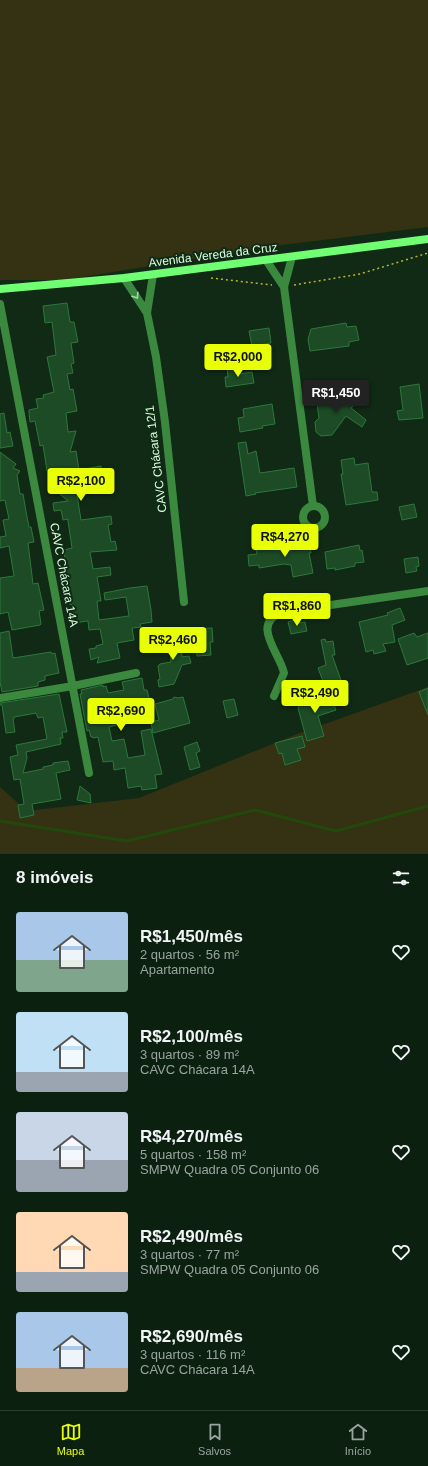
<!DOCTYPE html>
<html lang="pt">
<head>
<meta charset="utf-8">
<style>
	:root { --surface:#0c2010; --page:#152819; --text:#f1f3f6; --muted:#9aa39f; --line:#2c3e30; --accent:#e8ff05 }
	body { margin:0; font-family:Helvetica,sans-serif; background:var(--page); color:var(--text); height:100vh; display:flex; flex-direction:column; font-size:15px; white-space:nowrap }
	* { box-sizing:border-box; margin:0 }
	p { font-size:13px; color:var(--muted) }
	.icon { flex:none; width:22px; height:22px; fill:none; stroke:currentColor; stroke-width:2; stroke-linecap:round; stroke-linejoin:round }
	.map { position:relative; height:854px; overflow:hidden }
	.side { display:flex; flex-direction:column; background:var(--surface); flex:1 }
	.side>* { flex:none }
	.price { position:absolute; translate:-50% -34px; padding:0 9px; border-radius:4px; background:var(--accent); color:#111; font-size:13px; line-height:26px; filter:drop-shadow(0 1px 2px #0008) }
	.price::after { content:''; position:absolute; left:50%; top:24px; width:12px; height:9px; margin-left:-6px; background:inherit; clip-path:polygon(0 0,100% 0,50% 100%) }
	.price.on { background:#222; color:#fff }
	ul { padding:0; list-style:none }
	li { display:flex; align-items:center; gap:12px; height:100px; padding:0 16px }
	li span { display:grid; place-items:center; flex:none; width:112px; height:80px; border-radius:4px; color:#555 }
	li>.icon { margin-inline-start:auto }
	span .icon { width:48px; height:48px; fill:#fffc; stroke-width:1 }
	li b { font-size:17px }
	h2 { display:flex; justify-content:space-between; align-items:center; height:48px; padding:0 16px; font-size:17px }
	.dock { display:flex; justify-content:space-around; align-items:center; height:56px; border-top:1px solid var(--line); background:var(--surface); font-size:11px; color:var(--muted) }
	.dock a { display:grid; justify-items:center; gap:2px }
	.dock .on { color:var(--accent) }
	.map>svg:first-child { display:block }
	.green { fill:#343213 }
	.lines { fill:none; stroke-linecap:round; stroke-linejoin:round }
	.stream { stroke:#22490b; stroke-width:3 }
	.building { fill:#1c4b25; stroke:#2e773c }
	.path { stroke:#bcb330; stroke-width:1.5; stroke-dasharray:2 3; stroke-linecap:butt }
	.street { stroke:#3b893e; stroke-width:8 }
	.secondary { stroke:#70ff73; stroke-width:8 }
	.oneway { stroke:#a2d6a5 }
	.labels { text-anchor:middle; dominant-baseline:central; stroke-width:4; stroke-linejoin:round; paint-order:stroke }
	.street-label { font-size:12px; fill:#d9ffdd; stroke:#102a15 }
</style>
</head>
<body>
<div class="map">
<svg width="428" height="854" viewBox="0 0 428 854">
	<rect width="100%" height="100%" fill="#102a15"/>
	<path class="green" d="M0 0H428V227L274 246 64 280H0Z
		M428 687V854H0V787L27 811 139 798 297 734Z"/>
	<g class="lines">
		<path class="stream" d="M0 821 127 841 255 810 336 831 428 806"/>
	</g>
	<path class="building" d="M67 303 70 322H74L78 342 71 343 74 363 71 364 73 373 67 374 70 390 73 389 77 411 66 413 68 432 76 431 70 452 76 451 79 470 101 466 103 478 90 480 77 495 81 520 111 516 112 524 108 525 111 542 115 541 117 550 90 552 93 569 110 567 111 575 97 577 101 601H97L99 620 129 616 126 597 105 600 104 593 130 588 147 586 151 610 152 622 140 624 141 627 132 628 134 640 117 643 120 658 97 663 99 657 91 660 89 649 96 648V646L103 644 100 629 89 630 88 621 74 623 73 616 71 617 72 604 70 605 64 550 72 548 68 521V519L63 520 61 510 54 511 53 503 68 501 48 484 60 469 47 471 43 445 40 446 35 421 30 422 29 412V410L38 408 36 399 44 398 43 395 54 392 47 357 56 355 52 322 45 323 43 306Z
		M346 323 347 327 356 326 359 340 349 342V346L310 351 308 339 311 329Z
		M269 328 271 343 252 346 249 331Z
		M238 367 239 374 252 372 254 383 226 387 225 377H228L227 368Z
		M419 384 423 418 399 420 397 411 403 410 400 387Z
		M337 390 355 404 351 408 366 420 362 427 346 416 332 435 321 436 316 432 315 422 319 418 317 404 323 403 331 393 333 395Z
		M272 404 275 424 262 426 263 428 240 432 238 418 244 417 243 409Z
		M4 413 7 433 10 432 13 446 0 448V414Z
		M246 442 248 454 256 451 260 473 294 468 297 487 255 493 256 494 246 496 238 443Z
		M0 452 16 464 13 468 20 471 17 475 20 494H23L27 517 29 527H31L34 542 28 543 33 584 38 583 44 610 39 611 41 624 40 625 12 630 8 612 0 614V578L14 576 9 546 0 548V537L6 536 3 520 9 519 5 500 0 501Z
		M354 458 355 465 368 463 372 492H377L378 500 346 505 341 474H343L341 460Z
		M414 504 417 517 402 520 399 507Z
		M309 542 311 553H309L313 573 293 577 291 565 284 564 259 568V565L249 566 248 555 257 554 256 550Z
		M359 545 360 551 362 550 364 562 355 563V566L335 570V568L327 569 325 552Z
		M418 557 419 566 416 567 417 571 406 573 404 559Z
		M400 608 405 620 392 625 395 642 383 644 386 651 374 654 373 650 366 652 359 622 388 615 387 613Z
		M298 619 299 623 305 622 307 631 291 634 288 622Z
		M212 628 213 642H210L211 655 197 656 195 629Z
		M180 629 182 657 189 656 191 663 182 665 174 684 159 687 158 680 160 679 158 666 160 664 171 662 169 630Z
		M9 631 13 658 51 652 52 654 55 653 59 673 45 676V680L38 682V686L2 692 0 682V633Z
		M414 633 417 637 428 633V658L407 665 398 639Z
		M325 639 326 642 333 641 335 655H332L342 683 326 689 318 668 326 665 321 640Z
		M142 678 144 690H147L149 698 125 703 128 722 109 727 112 741 124 739 128 758 145 755 141 731 151 729 162 774 155 775 157 788 142 790 141 786 128 788 125 768 114 770 113 761 103 762 98 737 93 738V737H91L89 730 87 731 80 694H82L81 690 103 685V687L106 686 108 693 124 690 122 682Z
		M428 688V715L419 692Z
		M328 691 336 710 318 716 324 736 307 741 298 708 302 701Z
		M59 694 67 732H62L63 738H60L61 744 26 752 27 758 23 773 43 769V767L53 765V763L68 761 70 770 56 773 61 799 32 804 34 815 20 818 18 805 24 804 20 779 14 780 10 757 18 755 16 745 47 739 43 717 38 718 36 713 14 717V719H13L15 732 6 733 2 705H0V703Z
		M174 697 178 698 183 697 190 723 153 733 151 722 159 720 155 704 173 699Z
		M234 699 238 715 227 718 223 701Z
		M302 736 305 747 297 749 301 760 285 765 282 753 279 754 275 743Z
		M197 742 200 751 196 753 200 767 190 770 184 747Z
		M80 786 90 794 91 803 77 800Z"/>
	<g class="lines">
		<path class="path" d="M211 278 272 285
			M294 285 360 274 428 253"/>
		<path class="street" d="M292 257 284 287 313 506
			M266 260 284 287
			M153 275 147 313 156 357 165 422 184 602
			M124 278 147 313
			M0 304 89 773
			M303 517a11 11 0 1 1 22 0a11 11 0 1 1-22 0Z
			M274 696 284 673C280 653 250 624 282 612L428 591
			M0 698 73 686 136 673"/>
		<path class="secondary" d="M0 289 124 278 428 239"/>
	</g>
	<defs><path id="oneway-chevron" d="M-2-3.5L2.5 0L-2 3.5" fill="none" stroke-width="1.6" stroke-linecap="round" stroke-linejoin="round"/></defs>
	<use class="oneway" href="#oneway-chevron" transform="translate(136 296) rotate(57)"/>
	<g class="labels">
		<g class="street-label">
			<text transform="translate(213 255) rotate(-7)">Avenida Vereda da Cruz</text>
			<text transform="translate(156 459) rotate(-97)">CAVC Chácara 12/1</text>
			<text transform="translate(64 575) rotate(79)">CAVC Chácara 14A</text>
		</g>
	</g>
</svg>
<b class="price" style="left:238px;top:378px">R$2,000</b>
<b class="price on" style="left:336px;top:414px">R$1,450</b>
<b class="price" style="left:81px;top:502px">R$2,100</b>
<b class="price" style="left:285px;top:558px">R$4,270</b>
<b class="price" style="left:297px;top:627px">R$1,860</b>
<b class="price" style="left:173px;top:661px">R$2,460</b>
<b class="price" style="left:315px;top:714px">R$2,490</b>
<b class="price" style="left:121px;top:732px">R$2,690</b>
</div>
<section class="side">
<h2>8 imóveis<svg class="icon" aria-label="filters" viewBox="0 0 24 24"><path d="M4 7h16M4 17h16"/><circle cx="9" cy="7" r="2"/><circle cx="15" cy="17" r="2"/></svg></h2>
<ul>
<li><span style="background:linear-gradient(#a9c7e8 60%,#7fa58c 0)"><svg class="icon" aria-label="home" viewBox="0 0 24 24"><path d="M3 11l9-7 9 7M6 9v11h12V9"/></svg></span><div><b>R$1,450/mês</b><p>2 quartos · 56 m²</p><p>Apartamento</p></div><svg class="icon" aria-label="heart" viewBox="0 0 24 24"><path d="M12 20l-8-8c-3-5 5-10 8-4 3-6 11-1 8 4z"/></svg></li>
<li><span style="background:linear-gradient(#bfe0f5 75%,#9aa5b1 0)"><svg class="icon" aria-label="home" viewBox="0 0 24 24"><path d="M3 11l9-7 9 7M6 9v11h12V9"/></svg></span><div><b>R$2,100/mês</b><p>3 quartos · 89 m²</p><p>CAVC Chácara 14A</p></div><svg class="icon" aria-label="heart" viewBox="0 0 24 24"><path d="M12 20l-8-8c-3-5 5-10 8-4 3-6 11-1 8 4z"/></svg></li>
<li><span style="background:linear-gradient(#c9d6e8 60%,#9aa5b1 0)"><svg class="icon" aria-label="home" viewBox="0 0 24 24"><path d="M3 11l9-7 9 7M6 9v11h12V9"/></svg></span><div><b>R$4,270/mês</b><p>5 quartos · 158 m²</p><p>SMPW Quadra 05 Conjunto 06</p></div><svg class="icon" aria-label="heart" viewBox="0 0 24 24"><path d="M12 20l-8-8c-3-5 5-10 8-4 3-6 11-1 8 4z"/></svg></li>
<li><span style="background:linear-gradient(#ffd9b3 75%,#9aa5b1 0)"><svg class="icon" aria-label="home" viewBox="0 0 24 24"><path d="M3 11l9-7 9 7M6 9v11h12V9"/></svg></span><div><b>R$2,490/mês</b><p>3 quartos · 77 m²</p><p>SMPW Quadra 05 Conjunto 06</p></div><svg class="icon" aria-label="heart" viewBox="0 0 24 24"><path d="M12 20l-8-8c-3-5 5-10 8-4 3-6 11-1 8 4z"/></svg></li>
<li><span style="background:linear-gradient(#a9c7e8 70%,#b9a48a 0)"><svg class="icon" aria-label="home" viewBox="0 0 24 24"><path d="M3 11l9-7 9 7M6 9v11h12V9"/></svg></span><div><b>R$2,690/mês</b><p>3 quartos · 116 m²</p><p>CAVC Chácara 14A</p></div><svg class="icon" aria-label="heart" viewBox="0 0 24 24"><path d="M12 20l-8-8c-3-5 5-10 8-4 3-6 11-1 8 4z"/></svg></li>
</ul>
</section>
<nav class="dock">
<a class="on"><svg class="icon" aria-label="map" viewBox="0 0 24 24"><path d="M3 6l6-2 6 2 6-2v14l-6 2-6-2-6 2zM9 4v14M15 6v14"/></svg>Mapa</a>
<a><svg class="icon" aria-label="saved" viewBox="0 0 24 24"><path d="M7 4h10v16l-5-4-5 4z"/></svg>Salvos</a>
<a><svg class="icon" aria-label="home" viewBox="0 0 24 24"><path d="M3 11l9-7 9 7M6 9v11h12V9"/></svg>Início</a>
</nav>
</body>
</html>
